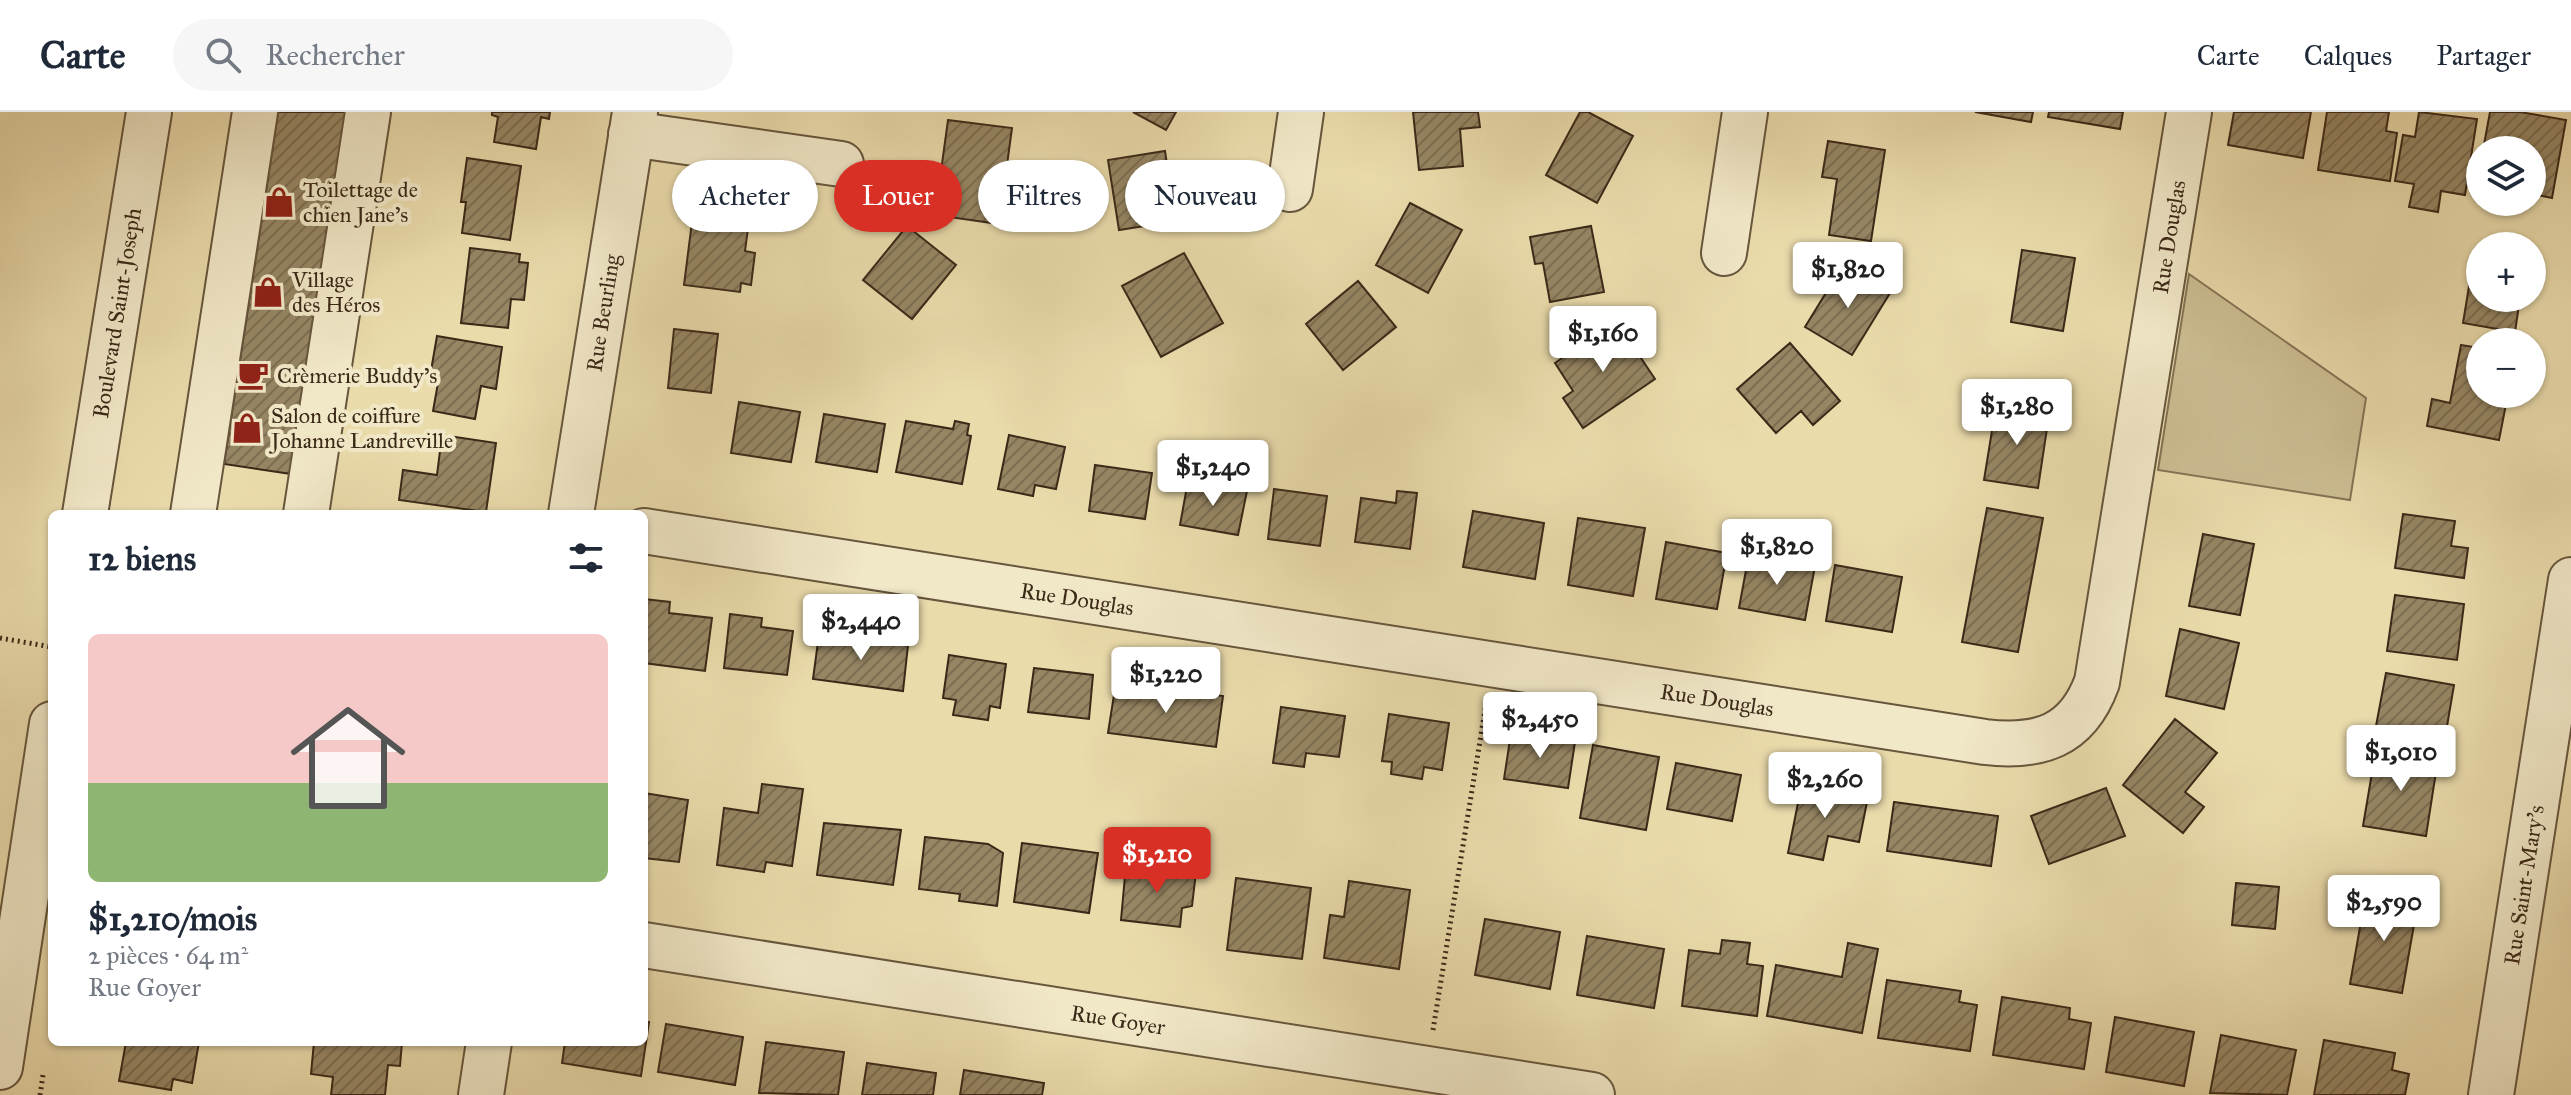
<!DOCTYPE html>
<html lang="fr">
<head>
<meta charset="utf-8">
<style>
	:root { --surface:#fff; --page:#f6f6f7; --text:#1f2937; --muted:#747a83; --line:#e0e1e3; --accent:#d93025 }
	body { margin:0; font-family:"IM FELL Great Primer",serif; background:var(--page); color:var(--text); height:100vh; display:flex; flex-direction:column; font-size:30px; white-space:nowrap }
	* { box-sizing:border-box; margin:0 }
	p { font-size:26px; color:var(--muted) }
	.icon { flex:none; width:44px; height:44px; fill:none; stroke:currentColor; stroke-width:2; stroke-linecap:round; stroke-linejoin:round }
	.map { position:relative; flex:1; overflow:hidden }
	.details { position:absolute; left:48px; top:398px; width:600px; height:536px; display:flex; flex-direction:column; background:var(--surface); border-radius:12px; box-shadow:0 2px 6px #0004 }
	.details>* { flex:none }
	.banner { position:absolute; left:672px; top:48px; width:760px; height:72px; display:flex; gap:16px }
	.fabs { position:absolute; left:2466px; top:24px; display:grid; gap:16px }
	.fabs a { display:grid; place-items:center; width:80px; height:80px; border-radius:50%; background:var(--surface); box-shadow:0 2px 6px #0004; font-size:40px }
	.price { position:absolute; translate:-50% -68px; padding:0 18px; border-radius:8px; background:#fff; color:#222; font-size:26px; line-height:52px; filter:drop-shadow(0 2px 4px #0008) }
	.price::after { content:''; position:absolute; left:50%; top:48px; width:24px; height:18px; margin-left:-12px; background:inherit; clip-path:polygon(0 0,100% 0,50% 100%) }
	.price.selected { background:var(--accent); color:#fff }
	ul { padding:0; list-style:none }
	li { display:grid; align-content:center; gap:16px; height:424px; padding:0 40px }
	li+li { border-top:2px solid var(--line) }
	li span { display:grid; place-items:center; height:248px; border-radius:12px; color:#555 }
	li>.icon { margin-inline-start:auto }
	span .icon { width:144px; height:144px; fill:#fffc; stroke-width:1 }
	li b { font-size:34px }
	h2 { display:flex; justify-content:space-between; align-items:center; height:96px; padding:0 40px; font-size:34px }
	.chip { padding:0 28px; border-radius:36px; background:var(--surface); box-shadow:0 2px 6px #0004; font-size:28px; line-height:72px }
	.chip.selected { background:var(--accent); color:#fff }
	header { display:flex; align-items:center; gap:48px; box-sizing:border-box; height:112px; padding:0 40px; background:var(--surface); border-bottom:2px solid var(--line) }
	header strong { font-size:38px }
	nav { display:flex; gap:44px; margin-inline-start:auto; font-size:28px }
	.search { width:560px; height:72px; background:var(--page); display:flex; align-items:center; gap:20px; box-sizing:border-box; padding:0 28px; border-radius:44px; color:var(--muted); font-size:30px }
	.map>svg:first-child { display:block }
	.grass { fill:#ccbd92; stroke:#847355; stroke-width:2 }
	.building { fill:url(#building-hatch); stroke:#3b2918; stroke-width:2 }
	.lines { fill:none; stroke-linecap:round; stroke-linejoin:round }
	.minor-casing { stroke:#67563d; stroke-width:48 }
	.path { stroke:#3b2918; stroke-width:5; stroke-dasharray:2 4; stroke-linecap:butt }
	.minor { stroke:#f1e8c8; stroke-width:44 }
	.labels { text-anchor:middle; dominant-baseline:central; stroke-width:8; stroke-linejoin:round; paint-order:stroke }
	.poi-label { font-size:22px; fill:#3b2918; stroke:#f1e8c8; text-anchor:start }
	.street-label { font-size:22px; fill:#3b2918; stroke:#f1e8c8 }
</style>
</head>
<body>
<header>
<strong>Carte</strong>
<div class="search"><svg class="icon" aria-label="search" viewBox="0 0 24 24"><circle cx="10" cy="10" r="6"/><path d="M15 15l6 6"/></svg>Rechercher</div>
<nav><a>Carte</a><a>Calques</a><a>Partager</a></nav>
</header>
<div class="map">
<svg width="2571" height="983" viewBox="0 0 2571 983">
	<defs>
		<pattern id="building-hatch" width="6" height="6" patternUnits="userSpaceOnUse" patternTransform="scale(2)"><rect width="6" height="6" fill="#968664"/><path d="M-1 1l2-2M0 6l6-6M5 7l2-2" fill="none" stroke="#7c6e51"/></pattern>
	</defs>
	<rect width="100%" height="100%" fill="#eadbab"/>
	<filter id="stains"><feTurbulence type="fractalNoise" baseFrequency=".0025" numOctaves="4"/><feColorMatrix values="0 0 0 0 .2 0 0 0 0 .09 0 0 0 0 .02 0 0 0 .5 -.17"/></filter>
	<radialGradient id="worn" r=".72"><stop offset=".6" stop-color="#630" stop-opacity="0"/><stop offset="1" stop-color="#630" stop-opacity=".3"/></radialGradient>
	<path class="grass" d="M2189 162 2366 286 2350 388 2158 358Z"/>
	<path class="building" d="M278 0H354L298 363 224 352Z
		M492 0H550L549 7 541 5 536 37 494 30 498 5 492 3Z
		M1133 0H1176L1166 18Z
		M1413 0H1478L1480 15 1460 17 1463 54 1419 58Z
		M1580 0H1588L1633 24 1597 91 1546 63Z
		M1975 0H2033L2031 10Z
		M2049 0H2123L2120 17 2048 5Z
		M2234 0H2311L2303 46 2228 33Z
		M2327 0H2389L2386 19 2397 21 2390 69 2318 58Z
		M2419 0 2477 7 2465 83 2441 79 2438 100 2409 95 2414 72 2395 69 2403 23 2415 25Z
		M2490 0H2520L2566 8 2552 86 2532 82V38H2483Z
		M948 8 1012 16 999 112 935 103Z
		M1828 29 1885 38 1871 129 1829 123 1837 67 1822 65Z
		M1165 39 1171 79 1160 81 1164 111 1119 118 1108 48Z
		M467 46 521 54 510 128 462 121 466 90H461Z
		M1410 91 1462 118 1428 181 1376 153Z
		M694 94 750 101 745 139 755 141 751 173 741 171 740 180 684 173Z
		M907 114 956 153 912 207 863 168Z
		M1591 114 1604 180 1550 190 1543 151 1535 152 1530 125Z
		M470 136 520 142 519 150 528 151 524 188 511 187 508 216 461 211Z
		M2022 138 2075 146 2063 219 2011 210Z
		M1184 141 1223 211 1161 245 1122 174Z
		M2473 150 2480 151V186H2520L2515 220 2463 211Z
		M1843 153 1890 181 1852 243 1805 215Z
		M1358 169 1396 215 1343 258 1306 212Z
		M1616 209 1655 267 1583 316 1563 286 1573 279 1555 251Z
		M674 217 718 222 711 281 668 276Z
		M437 224 502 235 496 277 481 274 475 307 433 299 438 271 429 270Z
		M1790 231 1840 289 1813 313 1801 299 1776 321 1737 277Z
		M2461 233 2480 236V282H2508L2499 328 2427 314 2432 287 2450 291Z
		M739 290 800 300 791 350 731 341Z
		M1996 294 2049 303 2038 376 1984 368Z
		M824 302 885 312 877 360 816 350Z
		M906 309 953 317 955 309 969 312 967 323 971 324 962 372 896 360Z
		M442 323 496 331 486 400 399 388 403 358 437 363Z
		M1009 323 1065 335 1056 377 1035 373 1033 384 998 377Z
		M1095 353 1152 361 1145 407 1089 399Z
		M1188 369 1247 379 1238 423 1180 413Z
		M1274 377 1327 384 1320 434 1268 427Z
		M1397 379 1417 381 1410 437 1355 430 1361 386 1396 391Z
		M1987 396 2043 406 2018 540 1962 530Z
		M1473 399 1544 411 1535 467 1463 455Z
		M2403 402 2455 409 2451 434 2468 436 2464 466 2395 456Z
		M1578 406 1645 416 1633 484 1568 473Z
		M2203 422 2254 432 2240 503 2189 494Z
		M1666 430 1727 441 1717 497 1656 487Z
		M1749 442 1815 454 1805 508 1739 496Z
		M1835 453 1902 465 1892 520 1826 509Z
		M2395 483 2464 492 2457 548 2387 539Z
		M644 487 670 490 669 501 712 506 705 559 644 551Z
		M730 502 762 506 761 515 793 519 787 563 724 556Z
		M2180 517 2239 531 2224 597 2166 584Z
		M819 522 908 533 903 579 813 567Z
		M949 543 1006 552 1000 596 990 594 988 608 953 603 956 588 943 586Z
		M1034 556 1093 563 1089 607 1028 600Z
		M2386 561 2454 573 2445 626 2376 614Z
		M1116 570 1223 584 1216 635 1108 621Z
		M1281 595 1345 604 1339 645 1306 641 1304 655 1273 651Z
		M1389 602 1449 611 1442 658 1424 655 1422 667 1391 662 1392 650 1382 649Z
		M2175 607 2217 641 2185 680 2204 695 2183 721 2123 673Z
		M1511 621 1575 630 1568 676 1504 667Z
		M1593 633 1659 645 1646 718 1580 706Z
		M2376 637 2438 647 2426 724 2363 714Z
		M1676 651 1741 663 1732 709 1667 697Z
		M1802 671 1868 685 1859 730 1828 724 1823 748 1788 741Z
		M762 672 803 677 792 754 766 750 764 760 717 753 724 696 758 701Z
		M2106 676 2125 724 2049 752 2031 704Z
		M644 681 688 688 679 750 644 746Z
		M1894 690 1998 704 1991 754 1887 739Z
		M824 711 901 718 893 773 817 763Z
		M925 725 988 732 1003 741 997 794 959 789 960 782 919 777Z
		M1022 731 1098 741 1089 801 1014 790Z
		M1126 753 1196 760 1192 794 1182 796 1180 815 1121 808Z
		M1236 766 1311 776 1302 847 1227 838Z
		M1349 769 1410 778 1399 857 1324 846 1330 803 1344 805Z
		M2236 771 2279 775 2275 817 2232 813Z
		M2366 781 2418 790 2402 881 2350 872Z
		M1485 807 1560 820 1550 877 1475 863Z
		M1587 824 1664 837 1654 896 1577 883Z
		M1722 828 1750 831 1747 852 1763 854 1757 904 1682 894 1689 838 1720 842Z
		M1848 831 1878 837 1862 921 1767 904 1776 853 1842 865Z
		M1887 868 1961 879 1959 890 1977 893 1970 939 1878 926Z
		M2002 885 2070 896 2069 907 2091 911 2084 957 1993 943Z
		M2115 905 2194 920 2184 974 2106 960Z
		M644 909 649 910 641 964 562 951 565 930H644Z
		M666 912 743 925 735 973 658 960Z
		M2221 923 2296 938 2287 983 2210 981Z
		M2324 928 2395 941 2392 958 2409 962 2405 983H2314Z
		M126 930H199L192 971 173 967 171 978 119 969Z
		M314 930H402L400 954 388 953 385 983H331L333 965 311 962Z
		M766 930 844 940 838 983 759 981Z
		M867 951 936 961 933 983H862Z
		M964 958 1044 971 1042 983H960Z"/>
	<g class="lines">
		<defs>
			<path id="minor" d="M631 22 841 52
				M1290 77 1301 0
				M1724 141 1745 0
				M85 402 149 0
				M193 402 255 0
				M306 402 368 0
				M571 402 635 0
				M644 419 1985 630C2039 636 2077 625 2097 570L2189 0
				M644 833 1592 983
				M0 955 52 612
				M481 983 489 930
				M2491 983 2571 468"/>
		</defs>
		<use href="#minor" class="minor-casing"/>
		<path class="path" d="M0 526 52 535
			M1433 918 1486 592
			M40 983 43 963"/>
		<use href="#minor" class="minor"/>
	</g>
	<defs>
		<symbol id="shop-bare" viewBox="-9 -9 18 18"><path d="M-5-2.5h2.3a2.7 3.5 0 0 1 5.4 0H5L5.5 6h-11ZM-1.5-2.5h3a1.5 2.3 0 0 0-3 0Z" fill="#8f2418" stroke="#f1e8c8" stroke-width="2.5" paint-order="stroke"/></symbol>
		<symbol id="cafe-bare" viewBox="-9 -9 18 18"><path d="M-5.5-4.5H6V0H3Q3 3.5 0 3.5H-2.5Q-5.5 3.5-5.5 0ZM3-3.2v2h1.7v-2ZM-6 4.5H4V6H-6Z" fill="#8f2418" stroke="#f1e8c8" stroke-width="2.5" paint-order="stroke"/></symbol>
	</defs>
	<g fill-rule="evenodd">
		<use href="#shop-bare" x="257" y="68" width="44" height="44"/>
		<use href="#shop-bare" x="246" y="158" width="44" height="44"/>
		<use href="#cafe-bare" x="231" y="241" width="44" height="44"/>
		<use href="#shop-bare" x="225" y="294" width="44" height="44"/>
	</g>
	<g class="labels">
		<g class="poi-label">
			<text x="303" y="77">Toilettage de<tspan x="303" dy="25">chien Jane's</tspan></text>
			<text x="292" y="167">Village<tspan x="292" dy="25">des Héros</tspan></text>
			<text x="277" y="263">Crèmerie Buddy's</text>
			<text x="271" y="303">Salon de coiffure<tspan x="271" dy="25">Johanne Landreville</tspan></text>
		</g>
		<g class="street-label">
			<text transform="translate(2169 125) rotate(-81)">Rue Douglas</text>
			<text transform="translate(117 201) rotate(-81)">Boulevard Saint-Joseph</text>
			<text transform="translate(603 201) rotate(-81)">Rue Beurling</text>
			<text transform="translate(1077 487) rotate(9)">Rue Douglas</text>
			<text transform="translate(1717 588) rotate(9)">Rue Douglas</text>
			<text transform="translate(2524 773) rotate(-81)">Rue Saint-Mary's</text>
			<text transform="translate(1118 908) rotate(9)">Rue Goyer</text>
		</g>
	</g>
	<rect width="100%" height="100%" filter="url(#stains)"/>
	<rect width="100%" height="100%" fill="url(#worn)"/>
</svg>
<div class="fabs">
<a><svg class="icon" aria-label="layers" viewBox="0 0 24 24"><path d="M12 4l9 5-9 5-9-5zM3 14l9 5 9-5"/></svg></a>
<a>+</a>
<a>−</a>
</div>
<b class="price" style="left:1848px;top:198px">$1,820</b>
<b class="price" style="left:1603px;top:262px">$1,160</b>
<b class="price" style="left:2017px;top:335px">$1,280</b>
<b class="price" style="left:1213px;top:396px">$1,240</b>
<b class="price" style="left:1777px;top:475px">$1,820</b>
<b class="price" style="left:861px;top:550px">$2,440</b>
<b class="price" style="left:1166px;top:603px">$1,220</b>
<b class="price" style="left:1540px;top:648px">$2,450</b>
<b class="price" style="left:2401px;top:681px">$1,010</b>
<b class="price" style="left:1825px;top:708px">$2,260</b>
<b class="price selected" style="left:1157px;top:783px">$1,210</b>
<b class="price" style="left:2384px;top:831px">$2,590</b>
<div class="banner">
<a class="chip">Acheter</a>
<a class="chip selected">Louer</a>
<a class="chip">Filtres</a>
<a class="chip">Nouveau</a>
</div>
<section class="details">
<h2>12 biens<svg class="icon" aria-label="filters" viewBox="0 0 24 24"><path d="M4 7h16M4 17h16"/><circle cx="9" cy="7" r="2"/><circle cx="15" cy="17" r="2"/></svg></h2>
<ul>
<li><span style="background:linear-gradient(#f6c9c9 60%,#8fb573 0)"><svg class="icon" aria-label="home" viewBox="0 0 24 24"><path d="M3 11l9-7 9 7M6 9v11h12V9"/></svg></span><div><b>$1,210/mois</b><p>2 pièces · 64 m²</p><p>Rue Goyer</p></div></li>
</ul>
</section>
</div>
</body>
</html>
